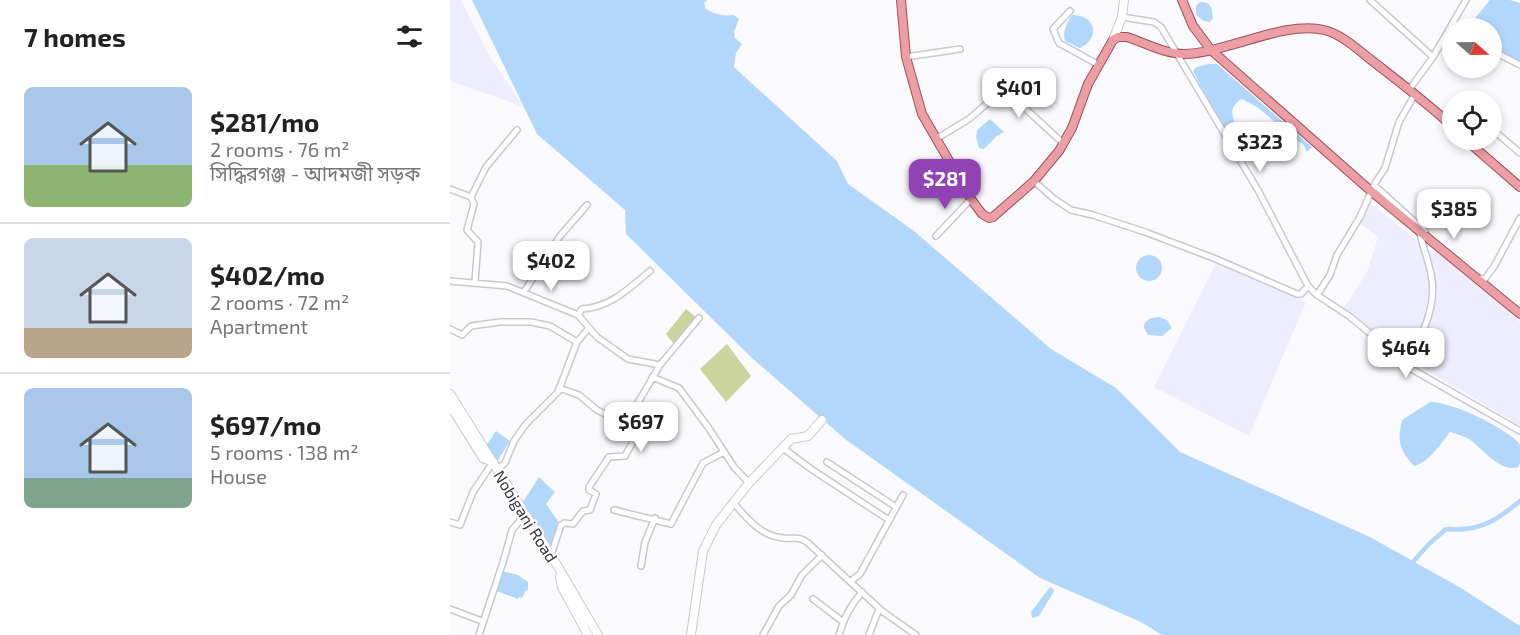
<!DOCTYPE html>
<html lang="en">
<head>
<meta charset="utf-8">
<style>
	:root { --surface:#fff; --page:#f2f2f2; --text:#222; --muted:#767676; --line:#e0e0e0; --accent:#9243b3 }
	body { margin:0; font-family:"Exo 2","Noto Sans Bengali",sans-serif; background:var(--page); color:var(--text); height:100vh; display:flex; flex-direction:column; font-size:22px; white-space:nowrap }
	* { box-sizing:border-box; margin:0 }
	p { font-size:20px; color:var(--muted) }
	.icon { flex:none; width:33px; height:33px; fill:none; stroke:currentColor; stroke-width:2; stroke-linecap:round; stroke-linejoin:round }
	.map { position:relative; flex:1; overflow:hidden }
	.side { display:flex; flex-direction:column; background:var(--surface); width:450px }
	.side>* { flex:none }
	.needle { width:39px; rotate:110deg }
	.tools { position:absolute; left:992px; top:18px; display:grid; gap:12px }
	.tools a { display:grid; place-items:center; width:60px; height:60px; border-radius:50%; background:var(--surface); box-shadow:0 3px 9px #0003; font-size:30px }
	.price { position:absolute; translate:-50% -51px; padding:0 14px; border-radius:12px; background:#fff; color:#222; font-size:20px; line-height:39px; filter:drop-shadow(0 2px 3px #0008) }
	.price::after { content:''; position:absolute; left:50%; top:36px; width:18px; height:14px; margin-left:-9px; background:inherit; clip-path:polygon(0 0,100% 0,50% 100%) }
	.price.selected { background:var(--accent); color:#fff }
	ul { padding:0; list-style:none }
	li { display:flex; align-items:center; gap:18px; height:150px; padding:0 24px }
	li+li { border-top:2px solid var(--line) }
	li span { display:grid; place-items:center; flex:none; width:168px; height:120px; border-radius:9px; color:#555 }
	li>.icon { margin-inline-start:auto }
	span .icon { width:72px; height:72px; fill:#fffc; stroke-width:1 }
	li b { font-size:26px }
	h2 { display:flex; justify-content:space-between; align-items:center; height:72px; padding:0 24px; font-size:26px }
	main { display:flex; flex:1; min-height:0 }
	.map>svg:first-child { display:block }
	.built { fill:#eeedfd }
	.green { fill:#cad49c }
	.water { fill:#b3d7fa }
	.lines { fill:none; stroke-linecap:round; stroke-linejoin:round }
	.canal { stroke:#b3d7fa; stroke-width:4.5 }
	.street-casing { stroke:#c8c8d3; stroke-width:8 }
	.secondary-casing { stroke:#c8c8d3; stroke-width:10 }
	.primary-casing { stroke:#a35058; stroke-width:10 }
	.street { stroke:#fff; stroke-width:5 }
	.secondary { stroke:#fff; stroke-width:8 }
	.primary { stroke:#eb9ea4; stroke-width:8 }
	.labels { text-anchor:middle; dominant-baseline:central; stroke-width:4.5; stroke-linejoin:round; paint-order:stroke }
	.street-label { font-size:16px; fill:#36363a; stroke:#fff }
</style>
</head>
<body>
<main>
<section class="side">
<h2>7 homes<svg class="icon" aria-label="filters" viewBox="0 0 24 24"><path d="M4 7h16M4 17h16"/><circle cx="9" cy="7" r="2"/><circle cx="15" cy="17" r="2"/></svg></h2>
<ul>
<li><span style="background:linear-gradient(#a9c7e8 65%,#8fb573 0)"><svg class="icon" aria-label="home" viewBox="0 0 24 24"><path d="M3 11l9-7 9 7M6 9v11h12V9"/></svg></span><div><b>$281/mo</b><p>2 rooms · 76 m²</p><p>সিদ্ধিরগঞ্জ - আদমজী সড়ক</p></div></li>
<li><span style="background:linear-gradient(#c9d6e8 75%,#b9a48a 0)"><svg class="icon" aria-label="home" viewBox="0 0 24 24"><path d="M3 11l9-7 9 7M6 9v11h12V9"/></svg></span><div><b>$402/mo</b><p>2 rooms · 72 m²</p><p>Apartment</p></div></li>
<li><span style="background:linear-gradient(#a9c7e8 75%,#7fa58c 0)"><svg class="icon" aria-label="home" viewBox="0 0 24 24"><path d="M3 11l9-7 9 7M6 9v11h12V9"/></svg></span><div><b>$697/mo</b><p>5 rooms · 138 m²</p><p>House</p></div></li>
</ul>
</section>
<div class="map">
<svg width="1070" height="635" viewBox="0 0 1070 635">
	<rect width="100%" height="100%" fill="#fafafe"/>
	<path class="built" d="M0 0H11L40 57 74 107 0 81Z
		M920 203 983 253 988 250 1070 322V426L964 362 936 355 924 332 894 308 917 272 928 237 909 223Z
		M766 263 856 302 799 436 704 387Z"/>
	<path class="green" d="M236 309 247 318 224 344 216 334Z
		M277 344 301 376 276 402 250 369Z"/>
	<path class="water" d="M22 0H257L254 3 256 9C266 15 273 16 284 15L289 19 284 32 285 38 292 44 286 53 284 67 387 161 398 184 464 231 601 349 666 388 730 452 920 537 1011 588 1070 626V635H712L691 622 590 578 395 439 303 359 176 234 175 210 87 134Z
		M1040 0H1060L1070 3V63L1041 49V28H1024L1025 18Z
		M750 2C762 2 762 9 763 18L760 22 754 21 746 15V6Z
		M622 15C647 15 650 39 630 48L615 41C612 32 617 23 622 15Z
		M759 64H767L862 147 857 152 853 144 833 133 819 148 811 146 804 138C804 116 817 127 827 134L830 132 831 127 807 107 792 99C768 112 796 133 797 153L795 158 791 157 770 123 743 71 746 67Z
		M540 119 554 132 547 136 534 149 529 148 526 137 527 130Z
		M686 268a13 13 0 1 1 26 0a13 13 0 1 1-26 0Z
		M709 317 717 320 722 328 712 336 698 335 694 328C693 320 702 317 709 317Z
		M980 402C1003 402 1054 427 1070 444V463L1068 467C1050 473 1032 448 1019 439 1013 436 1007 434 1000 432 991 444 979 462 964 466 949 449 947 441 952 420Z
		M46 431 60 441 47 462 36 446Z
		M89 477 105 492 96 504 110 524 99 552 71 505Z
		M51 571 68 575 78 582V591L76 590 72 598 69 597 68 599 46 591Z
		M600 587 604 589 603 593 589 616 582 618 581 612Z"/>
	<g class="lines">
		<path class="canal" d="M960 565 979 544 996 529C1029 532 1046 521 1070 501"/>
		<defs>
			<path id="street" d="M920 0 983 57
				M620 11 603 29 609 43 649 65
				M1041 50 1070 65
				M456 57 510 49
				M959 90 983 57 1016 0
				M1041 128 1070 153
				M486 139 519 119 554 89 614 144
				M584 181 603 198 621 210 643 215 695 232 766 259 847 294H851L858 286 809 192 711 27 704 22 672 17
				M924 185 975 231
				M0 189 21 197
				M486 236 521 199
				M1030 278 1034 280 1045 265 1070 218
				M0 281 57 286 128 315 132 309C161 307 178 289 200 271
				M25 282 28 242 17 230 24 204 21 197 36 167 67 130
				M858 286 867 295 880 275 887 255 910 217 924 185 935 168 949 122 965 94
				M74 292 110 236 137 205
				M867 295 899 316 921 334 931 352 937 358 958 367 1070 431
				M128 315 147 337 178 359 210 365
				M0 329 12 335 21 326 50 322H81L100 326 127 342
				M958 367C969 339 986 311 982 280 980 264 973 249 970 233
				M202 377 229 388 258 427 284 467 299 483
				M109 388 129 395 147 410 157 415 180 416
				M333 448 361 469 439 520
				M377 462 446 507
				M47 469 55 463 64 441 76 424 108 392 127 342 138 329
				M283 502C296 518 312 537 334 538 344 539 348 536 357 542L432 611 466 635
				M164 510 221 524 253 463 274 452
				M0 522 10 525 23 492 43 462
				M101 555 111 525 114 523 123 524 133 511 140 510 146 494 139 490V487L159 457 175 456 184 440 186 428 180 416 210 365 249 318
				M191 566 195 542 205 518
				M401 581 410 574 453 495
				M363 599 392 621
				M0 609 32 621
				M29 635 54 559 62 530 75 515
				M313 635 329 606 341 595 352 575 372 555
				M389 635C395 616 399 608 412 592
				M419 635 429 609"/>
			<path id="secondary" d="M663 40 672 17 674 0
				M0 394 101 555 148 635
				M0 405 33 458 43 462
				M110 576 112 587 138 635
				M241 635 253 551 266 525 299 483 341 439 358 436 372 420"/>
			<path id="primary" d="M451 0 456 57 472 114 521 199 532 214 539 218 543 217 584 181 609 151 622 128 638 84 663 40 668 37H677C695 43 716 54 734 54 777 53 835 20 874 30 891 34 906 48 920 59 948 81 976 102 1002 126
				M732 0 743 26 761 50 922 192 1070 314
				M1016 140 1070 187"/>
		</defs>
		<use href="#street" class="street-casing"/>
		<use href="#secondary" class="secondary-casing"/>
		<use href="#primary" class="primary-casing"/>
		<use href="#street" class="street"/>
		<use href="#secondary" class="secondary"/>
		<use href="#primary" class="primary"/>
	</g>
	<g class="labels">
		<g class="street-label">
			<text transform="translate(76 516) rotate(58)">Nobiganj Road</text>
		</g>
	</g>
</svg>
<div class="tools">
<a><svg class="needle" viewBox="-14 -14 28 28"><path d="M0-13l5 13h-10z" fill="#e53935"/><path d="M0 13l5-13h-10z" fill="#767676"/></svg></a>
<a><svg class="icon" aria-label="locate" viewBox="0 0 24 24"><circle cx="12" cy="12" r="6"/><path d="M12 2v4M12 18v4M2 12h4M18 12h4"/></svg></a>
</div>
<b class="price" style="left:569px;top:119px">$401</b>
<b class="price" style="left:810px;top:173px">$323</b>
<b class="price selected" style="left:495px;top:210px">$281</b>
<b class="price" style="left:1004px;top:240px">$385</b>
<b class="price" style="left:101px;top:292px">$402</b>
<b class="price" style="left:956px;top:379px">$464</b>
<b class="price" style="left:191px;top:453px">$697</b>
</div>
</main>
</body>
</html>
